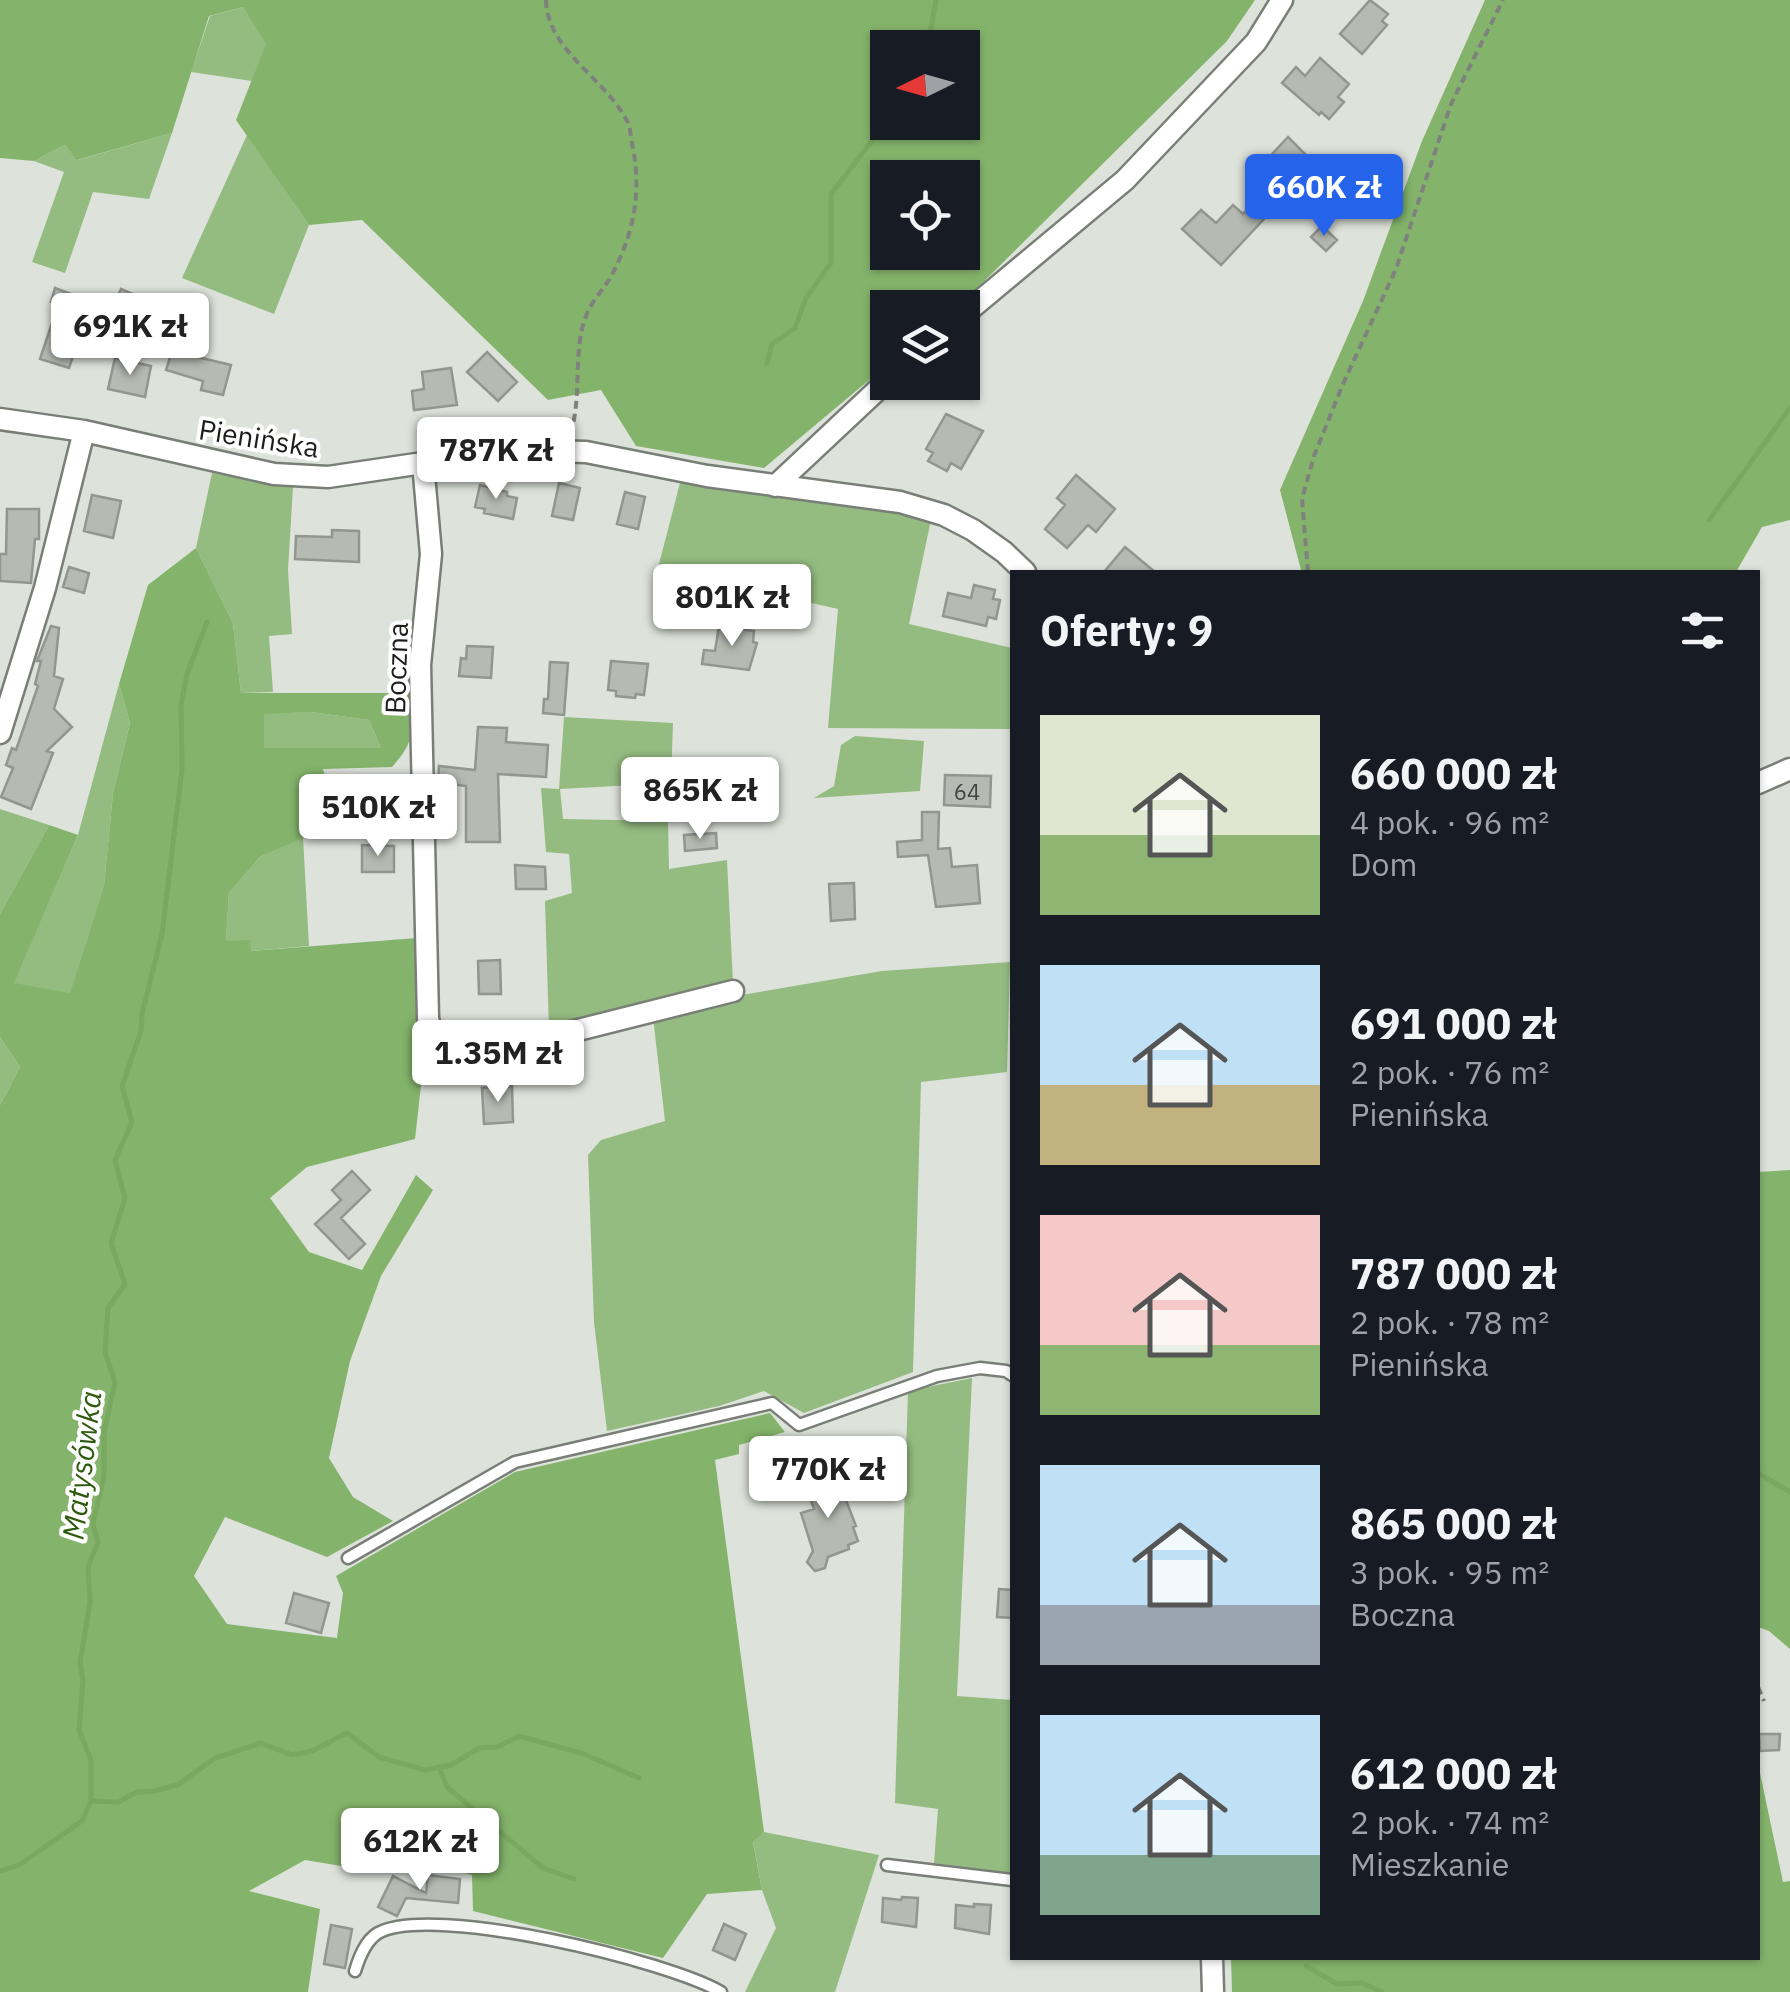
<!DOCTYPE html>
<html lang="pl">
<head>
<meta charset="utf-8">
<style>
	:root { --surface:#171b24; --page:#242831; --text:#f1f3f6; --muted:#9ea1a6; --accent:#2563eb }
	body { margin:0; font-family:"IBM Plex Sans",sans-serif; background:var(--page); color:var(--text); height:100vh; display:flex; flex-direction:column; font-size:38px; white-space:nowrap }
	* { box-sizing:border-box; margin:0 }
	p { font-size:32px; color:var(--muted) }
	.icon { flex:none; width:55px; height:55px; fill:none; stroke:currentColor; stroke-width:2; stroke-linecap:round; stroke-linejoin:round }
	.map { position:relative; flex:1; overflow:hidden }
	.details { position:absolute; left:1010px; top:570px; width:750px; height:1390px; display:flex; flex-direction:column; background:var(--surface); border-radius:0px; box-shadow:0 2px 8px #0004 }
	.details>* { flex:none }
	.needle { width:65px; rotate:265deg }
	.fabs { position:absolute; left:870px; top:30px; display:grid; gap:20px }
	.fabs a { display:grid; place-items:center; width:110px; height:110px; border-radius:0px; background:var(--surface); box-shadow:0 2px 8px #0004; font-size:50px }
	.price { position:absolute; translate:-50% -85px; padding:0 22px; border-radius:10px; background:#fff; color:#222; font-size:32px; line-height:65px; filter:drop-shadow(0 2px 5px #0008) }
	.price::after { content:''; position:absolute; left:50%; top:60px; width:30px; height:22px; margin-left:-15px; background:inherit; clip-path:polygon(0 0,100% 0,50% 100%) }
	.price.active { background:var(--accent); color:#fff }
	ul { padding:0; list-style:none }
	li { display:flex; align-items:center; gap:30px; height:250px; padding:0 30px }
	li span { display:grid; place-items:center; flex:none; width:280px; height:200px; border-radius:0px; color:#555 }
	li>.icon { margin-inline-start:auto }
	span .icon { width:120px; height:120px; fill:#fffc; stroke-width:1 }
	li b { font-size:42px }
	h2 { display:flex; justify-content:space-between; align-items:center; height:120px; padding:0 30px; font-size:42px }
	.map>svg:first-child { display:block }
	.green { fill:#94bc81 }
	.forest { fill:#84b46b; fill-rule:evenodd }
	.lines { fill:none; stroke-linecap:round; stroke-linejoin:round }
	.stream { stroke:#79a860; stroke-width:5 }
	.building { fill:#b5bab2; stroke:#92968f; stroke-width:2.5 }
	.lane-casing { stroke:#797e77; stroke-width:15 }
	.street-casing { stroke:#797e77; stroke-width:25 }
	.path { stroke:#7e817c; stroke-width:4; stroke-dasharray:8 5; stroke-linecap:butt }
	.lane { stroke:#fff; stroke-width:10 }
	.street { stroke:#fff; stroke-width:20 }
	.labels { text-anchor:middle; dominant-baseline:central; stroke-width:8; stroke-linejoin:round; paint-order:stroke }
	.number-label { font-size:22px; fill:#434542 }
	.street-label { font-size:28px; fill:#1d1e1c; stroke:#fff }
	.water-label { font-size:30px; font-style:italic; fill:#2d5a0d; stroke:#fff }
</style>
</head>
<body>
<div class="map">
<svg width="1790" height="1992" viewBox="0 0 1790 1992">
	<rect width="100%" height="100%" fill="#dde2da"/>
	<path class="green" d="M243 7 267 44 252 81 191 72 210 16Z
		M172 133 149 199 93 192 65 273 32 262 64 172 34 161 65 145 78 160Z
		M247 135 309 225 274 314 182 278Z
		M212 473 293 487 288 570 292 634 269 636 273 692 241 693 233 623 196 548Z
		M681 479 788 499 907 511 931 520 909 624 1012 648V726L1010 729 828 728 838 609 658 568Z
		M119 684 130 723 113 793 104 885 70 994 13 984 78 835Z
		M311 712 369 720 381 748H263L264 713Z
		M564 717 673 723 671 783 560 789 563 819 668 821 669 869 727 860 733 983 549 1030 545 901 572 893 569 854 546 852 541 788 559 789Z
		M855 736 924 741 920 791 814 798 834 786 841 745Z
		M0 809 49 825 0 914Z
		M303 837 309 946 250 951 226 941 229 893 260 857Z
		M1010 962 1007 1072 921 1082 913 1372 804 1413 764 1391 719 1406 607 1431 594 1322 588 1155 601 1140 665 1121 653 1017 736 996 882 971Z
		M0 1037 20 1067 0 1105Z
		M972 1378 957 1696 1012 1700V1873L934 1863 938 1809 895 1803 908 1391Z
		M764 1832 879 1855 835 1992H745L776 1928 762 1890 753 1841Z"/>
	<path class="forest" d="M0 0H1255L1227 41 964 301 957 307 888 308 887 365 764 468 636 446 601 390 548 400 362 220 309 225 236 120 266 44 243 7 209 16 172 133 77 160 65 145 34 161 0 158ZM888 48H962V122H888ZM888 178H962V252H888Z
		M1485 0H1790V520L1762 527 1736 572H1297L1301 570 1280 490 1363 301 1422 141Z
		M196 548 233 623 241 693H410C413 729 417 739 392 767L323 769 338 822 260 857 229 893 226 941 250 940 251 951 417 938 424 1058 415 1139 307 1167 270 1198 309 1252 362 1270 416 1175 433 1190 381 1276 350 1361 329 1458 353 1497 393 1521 327 1557 225 1517 194 1576 227 1624 337 1638 343 1593 336 1576 515 1472 770 1413 785 1432 739 1445V1454L715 1460 764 1832 753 1842 762 1890 707 1894 663 1958 473 1911 472 1875 424 1862 347 1867 305 1860 249 1891 320 1909 308 1992H0V1105L20 1067 0 1037V914L49 825 78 835 14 983 70 993 104 885 113 793 130 723 119 684 148 585ZM311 712 369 720 381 748H264V714Z
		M1790 1170V1649L1769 1631 1758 1627V1172Z
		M1758 1773H1760L1783 1882 1790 1881V1992H1232L1231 1958H1758Z"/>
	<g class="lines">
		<path class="stream" d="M919 48 931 28 936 0
			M767 363 772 344 795 328 806 298 831 263V194L888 120
			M1709 520 1790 408
			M1758 1473 1790 1492
			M439 1767 447 1787 543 1868 574 1879
			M93 1801 118 1802 137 1792 155 1791 179 1784 215 1758 261 1743 292 1755 312 1751 347 1733 379 1757 425 1770 451 1765 479 1748 497 1747 519 1736 584 1754 639 1778
			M0 1871 19 1865 82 1821 91 1801V1760L79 1730 83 1680 80 1662 90 1602 88 1567 98 1542 93 1524 104 1476V1433L115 1382 105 1352 108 1308 125 1284 111 1243 125 1198 115 1160 132 1122 122 1086 141 1031 142 1014 162 934 182 769 181 705 187 674 207 622
			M1306 1966 1337 1984 1362 1983 1382 1992"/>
	</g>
	<path class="building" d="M1370 0 1388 14 1382 21 1387 25 1362 54 1340 34Z
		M1320 58 1349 84 1338 97 1344 102 1329 119 1321 112 1319 115 1282 83 1296 67 1305 76Z
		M1288 137 1316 165 1309 173 1312 176 1298 191 1294 187 1221 265 1182 229 1201 210 1216 223 1233 205 1243 214 1247 210 1249 212 1275 184 1259 168Z
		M1322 226 1337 240 1326 251 1311 237Z
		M55 288 92 302 69 368 40 359 58 305 51 302Z
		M121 289 183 316 172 342 110 314Z
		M172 351 231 365 223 395 201 390 203 381 166 370Z
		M487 352 517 382 498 401 467 372Z
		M115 358 151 366 145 397 108 389Z
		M451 368 457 405 414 410 412 391 424 389 422 372Z
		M946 414 983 431 961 469 951 463 947 471 928 461 933 453 926 449Z
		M1076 475 1115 509 1096 532 1088 525 1067 548 1045 529 1065 505 1057 498Z
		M559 483 580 488 573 520 552 516Z
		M480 485 507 492V496L517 498 513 519 484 513 485 509 475 507Z
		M625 492 645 497 638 529 617 524Z
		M92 495 121 501 113 538 84 531Z
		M7 509H39V539H35L31 583 0 581V554H6Z
		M332 530 359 531V562L295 559 296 536 332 537Z
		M1125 547 1155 572H1104Z
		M69 567 89 573 84 593 63 587Z
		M974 585 995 590 993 599 1000 600 996 619 988 617 986 626 943 616 948 593 971 598Z
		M51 626 59 628 54 676 63 679 54 709 72 727 47 751 53 753 31 809 1 797 13 768 6 765 12 748 16 750 38 686 35 684 41 661H37Z
		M719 626 754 631 753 642 757 643 749 670 702 664 704 650 715 651Z
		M467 646 493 647 491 678 459 676 461 658 466 659Z
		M611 661 648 664 644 695 636 694 635 698 616 696V691L608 690Z
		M550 662 568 663 564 715 543 713 544 699H548Z
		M478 727 507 728 506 742 548 745 546 777 498 774 500 842H466V786L438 782 439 766 475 770Z
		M945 775 991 776 990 807 944 805Z
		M922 812H939L938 849 950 848 952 867 977 865 980 903 936 907 928 855 898 857 897 842 922 840Z
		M716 833 717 848 685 851 684 835Z
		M362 845 394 846V872H362Z
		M515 865 545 867 546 889H516Z
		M854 883 855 919 831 921 829 884Z
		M500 960 501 994H479L478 961Z
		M512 1086 513 1122 484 1124 482 1088Z
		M352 1171 370 1190 341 1218 365 1244 349 1259 315 1224 341 1200 332 1190Z
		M835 1472 856 1526 853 1527 858 1541 848 1545 849 1549 828 1557 825 1568 815 1571 807 1562 813 1551 801 1513 814 1509 805 1484Z
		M999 1589 1012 1590V1618L997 1617Z
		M294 1593 329 1603 321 1633 286 1623Z
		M1759 1734H1780L1779 1750 1760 1751Z
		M428 1875 460 1879 458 1903 406 1898 397 1916 378 1907 393 1876 426 1893Z
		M902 1897 918 1898 916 1927 882 1922 883 1898 901 1900Z
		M974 1904 991 1905 989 1934 955 1928 956 1905 974 1907Z
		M724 1924 746 1934 735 1960 713 1950Z
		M331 1925 352 1929 345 1968 324 1964Z"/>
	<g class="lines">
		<defs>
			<path id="lane" d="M348 1558 515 1462 772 1403 799 1425 937 1376 980 1368 1006 1371 1012 1375
				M887 1865 1012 1880
				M355 1971C359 1958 365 1941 378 1933 432 1903 668 1961 721 1992"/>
			<path id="street" d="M962 316 1125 180 1256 42 1282 0
				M0 419 84 431 274 474 328 477 511 450 586 452 707 476 900 502 944 515 973 530 1004 552 1025 572
				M423 463 431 554 420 665 428 1018 433 1042 453 1056 471 1057 733 991
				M775 486 888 380
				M0 733 45 588 84 431
				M1758 783 1790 769
				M1212 1958 1213 1992"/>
		</defs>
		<use href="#lane" class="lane-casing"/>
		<use href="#street" class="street-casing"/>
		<path class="path" d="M546 0C547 52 609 80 629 125 631 132 631 141 633 148 642 196 633 237 609 280 601 292 589 305 585 319 573 352 582 395 571 432
			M1308 572 1302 499 1314 456 1343 384 1396 269 1451 104 1503 0
			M1758 1687 1764 1701"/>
		<use href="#lane" class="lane"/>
		<use href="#street" class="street"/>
	</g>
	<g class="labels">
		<g class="number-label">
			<text x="967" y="791">64</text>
		</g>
		<g class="street-label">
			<text transform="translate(259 438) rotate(9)">Pienińska</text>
			<text transform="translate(396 668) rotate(-88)">Boczna</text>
		</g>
		<g class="water-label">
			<text transform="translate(81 1465) rotate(-83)">Matysówka</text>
		</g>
	</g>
</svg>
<div class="fabs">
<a><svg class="needle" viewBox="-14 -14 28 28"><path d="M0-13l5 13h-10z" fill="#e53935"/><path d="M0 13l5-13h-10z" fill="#9ea1a6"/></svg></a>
<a><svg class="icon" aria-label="locate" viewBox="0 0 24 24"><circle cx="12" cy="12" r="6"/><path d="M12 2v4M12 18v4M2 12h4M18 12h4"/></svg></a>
<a><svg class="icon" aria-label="layers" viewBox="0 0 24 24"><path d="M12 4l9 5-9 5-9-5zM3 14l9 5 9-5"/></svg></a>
</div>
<b class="price active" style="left:1324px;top:239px">660K zł</b>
<b class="price" style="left:130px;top:378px">691K zł</b>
<b class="price" style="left:496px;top:502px">787K zł</b>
<b class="price" style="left:732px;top:649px">801K zł</b>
<b class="price" style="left:700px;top:842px">865K zł</b>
<b class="price" style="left:378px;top:859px">510K zł</b>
<b class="price" style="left:498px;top:1105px">1.35M zł</b>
<b class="price" style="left:828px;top:1521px">770K zł</b>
<b class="price" style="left:420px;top:1893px">612K zł</b>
<section class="details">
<h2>Oferty: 9<svg class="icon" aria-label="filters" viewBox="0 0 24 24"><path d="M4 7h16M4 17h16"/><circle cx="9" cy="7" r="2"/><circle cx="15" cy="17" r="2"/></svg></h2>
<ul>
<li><span style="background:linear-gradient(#dfe7d0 60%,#8fb573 0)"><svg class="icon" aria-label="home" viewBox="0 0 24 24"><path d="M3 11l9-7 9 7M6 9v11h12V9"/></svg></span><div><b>660 000 zł</b><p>4 pok. · 96 m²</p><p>Dom</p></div></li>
<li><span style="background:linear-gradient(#bfe0f5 60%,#c2b280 0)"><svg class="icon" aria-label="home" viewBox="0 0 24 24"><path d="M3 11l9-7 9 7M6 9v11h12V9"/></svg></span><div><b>691 000 zł</b><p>2 pok. · 76 m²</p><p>Pienińska</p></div></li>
<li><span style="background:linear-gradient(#f6c9c9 65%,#8fb573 0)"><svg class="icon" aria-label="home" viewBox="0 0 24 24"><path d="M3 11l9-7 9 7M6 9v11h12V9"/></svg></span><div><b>787 000 zł</b><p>2 pok. · 78 m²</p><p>Pienińska</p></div></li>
<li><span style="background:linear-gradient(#bfe0f5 70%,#9aa5b1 0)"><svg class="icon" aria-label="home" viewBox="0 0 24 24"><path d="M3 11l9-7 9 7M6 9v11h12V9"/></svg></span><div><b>865 000 zł</b><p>3 pok. · 95 m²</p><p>Boczna</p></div></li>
<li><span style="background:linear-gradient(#bfe0f5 70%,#7fa58c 0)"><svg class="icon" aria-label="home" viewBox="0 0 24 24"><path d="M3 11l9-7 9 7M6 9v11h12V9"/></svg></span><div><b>612 000 zł</b><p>2 pok. · 74 m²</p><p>Mieszkanie</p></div></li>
</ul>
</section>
</div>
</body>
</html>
